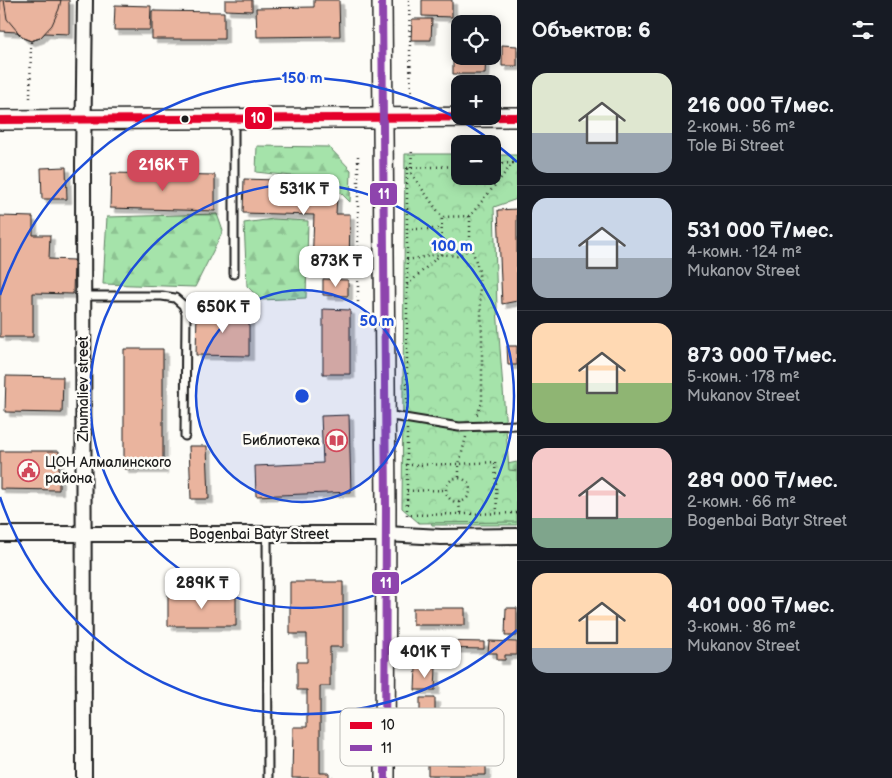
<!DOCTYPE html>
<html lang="ru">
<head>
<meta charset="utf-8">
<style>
	:root { --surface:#171b24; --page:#20242c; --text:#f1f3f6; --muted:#9ea1a6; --line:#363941; --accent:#d1495b }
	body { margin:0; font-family:"Balsamiq Sans",sans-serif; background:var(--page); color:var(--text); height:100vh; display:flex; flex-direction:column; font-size:19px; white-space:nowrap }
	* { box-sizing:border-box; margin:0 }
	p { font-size:16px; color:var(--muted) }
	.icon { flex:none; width:28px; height:28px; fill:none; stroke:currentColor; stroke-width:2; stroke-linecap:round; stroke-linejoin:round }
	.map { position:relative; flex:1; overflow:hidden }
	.details { display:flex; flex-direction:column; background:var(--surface); width:375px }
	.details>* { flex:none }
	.tools { position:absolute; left:451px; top:15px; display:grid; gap:10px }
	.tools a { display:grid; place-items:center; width:50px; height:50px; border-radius:10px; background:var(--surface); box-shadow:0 2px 12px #0003; font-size:25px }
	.price { position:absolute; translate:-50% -42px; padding:0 11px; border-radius:10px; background:#fff; color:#222; font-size:16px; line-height:32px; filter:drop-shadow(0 1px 2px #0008) }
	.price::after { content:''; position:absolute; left:50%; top:30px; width:15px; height:11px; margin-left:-8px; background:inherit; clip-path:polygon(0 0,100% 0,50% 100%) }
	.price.current { background:var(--accent); color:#fff }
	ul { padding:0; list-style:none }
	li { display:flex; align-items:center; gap:15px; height:125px; padding:0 15px }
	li+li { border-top:1px solid var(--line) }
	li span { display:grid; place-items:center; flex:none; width:140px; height:100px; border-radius:15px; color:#555 }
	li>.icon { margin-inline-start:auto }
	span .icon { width:60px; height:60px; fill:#fffc; stroke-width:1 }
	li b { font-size:21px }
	h2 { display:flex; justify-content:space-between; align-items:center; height:60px; padding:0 15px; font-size:21px }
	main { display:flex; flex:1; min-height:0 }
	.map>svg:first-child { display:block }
	.forest { fill:url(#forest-firs); stroke:#608063 }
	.park { fill:url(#park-crowns); stroke:#608063 }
	.building { fill:#eab49e; stroke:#1c1c1c; filter:url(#shadow) }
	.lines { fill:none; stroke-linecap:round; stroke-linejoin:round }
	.service-casing { stroke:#1c1c1c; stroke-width:11 }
	.minor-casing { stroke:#1c1c1c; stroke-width:18 }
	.secondary-casing { stroke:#1c1c1c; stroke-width:22 }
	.path { stroke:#1c1c1c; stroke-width:2.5; stroke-dasharray:1 4; stroke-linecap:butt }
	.service { stroke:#fdfcf7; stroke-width:7 }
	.minor { stroke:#fdfcf7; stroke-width:14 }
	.secondary { stroke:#fdfcf7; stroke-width:19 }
	.bus-1-casing { stroke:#fdfcf7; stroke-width:11 }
	.bus-2-casing { stroke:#fdfcf7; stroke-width:11 }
	.bus-1 { stroke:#e4002b; stroke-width:8 }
	.bus-2 { stroke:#8e44ad; stroke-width:8 }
	.ring { fill:none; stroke:#1d4ed8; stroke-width:2.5 }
	.bus-dot { fill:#1c1c1c; stroke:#fdfcf7; stroke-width:2 }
	.labels { text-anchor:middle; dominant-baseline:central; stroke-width:5; stroke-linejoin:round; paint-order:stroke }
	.street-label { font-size:14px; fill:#1c1c1c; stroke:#fdfcf7 }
	.poi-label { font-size:14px; fill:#1c1c1c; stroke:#fdfcf7; text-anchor:end }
	.key { fill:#fdfcf7; stroke:#bab9b5; stroke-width:1 }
	.key-label { font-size:14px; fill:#1c1c1c }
	.centre { fill:#1d4ed8; stroke:#fdfcf7; stroke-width:2.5 }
	.ring-label { font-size:15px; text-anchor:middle; font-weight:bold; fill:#1d4ed8; stroke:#fdfcf7; stroke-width:5; stroke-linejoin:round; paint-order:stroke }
	.line-badge { stroke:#fdfcf7; stroke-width:2 }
	.badge-label { font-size:14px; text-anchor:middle; font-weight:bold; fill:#fff }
</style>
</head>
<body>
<main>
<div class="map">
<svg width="517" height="778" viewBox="0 0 517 778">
	<defs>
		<pattern id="forest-firs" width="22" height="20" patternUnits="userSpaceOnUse" patternTransform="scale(1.25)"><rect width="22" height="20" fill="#a5e3aa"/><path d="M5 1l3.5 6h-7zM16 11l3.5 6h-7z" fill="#8dc292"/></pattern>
		<pattern id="park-crowns" width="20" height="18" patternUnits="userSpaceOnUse" patternTransform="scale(1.25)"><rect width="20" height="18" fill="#a5e3aa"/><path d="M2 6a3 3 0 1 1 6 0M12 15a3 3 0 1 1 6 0" fill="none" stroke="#8dc292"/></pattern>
		<filter id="shadow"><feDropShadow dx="4.5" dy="4.5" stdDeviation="0" flood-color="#0004"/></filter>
	</defs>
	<rect width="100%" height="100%" fill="#fdfcf7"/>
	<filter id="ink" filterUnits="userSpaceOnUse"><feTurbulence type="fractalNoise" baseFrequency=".02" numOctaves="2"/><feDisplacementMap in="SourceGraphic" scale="10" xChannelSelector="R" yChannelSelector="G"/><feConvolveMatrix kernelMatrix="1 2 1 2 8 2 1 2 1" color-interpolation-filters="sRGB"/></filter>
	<g filter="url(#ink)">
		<path class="forest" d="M257 146 329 147 351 170 350 202 339 191 320 188 310 178 256 172Z
			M217 214 223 231 195 287 103 284 107 217Z
			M273 219 308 221 306 298 261 300 247 286 244 223Z
			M517 462V525H432L430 518 498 466Z"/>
		<path class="park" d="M405 154H460V176H492L493 155H517V199L494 207 497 308 509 470 517 471V522L419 523 402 508Z"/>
		<path class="building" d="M0 0H69V34L45 33 40 38 31 41 23 38 17 32 0 31Z
			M4 0H61L59 9 52 25 40 38 31 41 23 38 7 19Z
			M225 0H252V11L225 10Z
			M314 0H339L340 36 257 37 256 8 314 7Z
			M422 0H452V17L422 16Z
			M115 5 151 6 150 30H114Z
			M152 11 224 12V39H152Z
			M412 19H432L431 40H411Z
			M502 45 517 46V66H502Z
			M453 53H460V56H486L485 74H453Z
			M66 167 67 199H42L41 168Z
			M111 173 215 175V211L110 208Z
			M244 179 307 181 306 194 337 195 336 214H350L349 268 312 267 314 215 243 213Z
			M517 209V301L502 304 498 210Z
			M0 216 33 217V235H50L49 259 74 260 73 294 33 293V337H0Z
			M323 279 348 280V296L323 295Z
			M323 309 350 310V374H323Z
			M197 311 249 312V356L196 355Z
			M507 346H517V365H508Z
			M124 349H163V469H124Z
			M6 376 63 377 62 413 5 412Z
			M349 415 351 492 256 496 255 466 323 463 321 416Z
			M189 446H207L209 499H191Z
			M0 451H59V490L0 489Z
			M290 582H343V647H330V686H320V773H329V778H292L293 727H307V690H297V662H307V634H290Z
			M236 594V626H168V595Z
			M413 608H465V625H413Z
			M506 608H517V636H505Z
			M434 641 484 642V649L433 648Z
			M489 641 517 642V655H505V660H497V653H488Z
			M416 667 436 668 435 690H415Z
			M420 698H435V719H420Z
			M428 764 486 765V775H428Z"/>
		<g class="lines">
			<defs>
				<path id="service" d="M234 274V119
					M83 296H162L175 298 183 305 186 313 185 436
					M386 415 459 427 517 425
					M267 534 268 778"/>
				<path id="minor" d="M0 534H386L441 537 517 536
					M84 778 83 164 85 0"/>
				<path id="secondary" d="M382 0 386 507 385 778
					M0 120 517 117"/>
			</defs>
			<use href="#service" class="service-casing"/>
			<use href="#minor" class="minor-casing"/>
			<use href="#secondary" class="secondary-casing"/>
			<path class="path" d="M409 0 411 100
				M30 98 31 41
				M492 164 513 163
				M407 168 460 166
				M411 168 412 149
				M408 169 442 217 470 216 513 163H517
				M470 216V243L479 271 482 334V403L476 416
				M407 229H442
				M407 260 441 254 457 256 463 254 467 250 470 243
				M407 285 441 254 442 217
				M358 302V156
				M407 409V168
				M407 429V515L517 513
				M466 437 459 464 495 462 497 513
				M406 465 459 464V477
				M446 490a12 12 0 1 1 24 0a12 12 0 1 1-24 0Z
				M407 491 445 490
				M459 502 460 513"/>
			<use href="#service" class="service"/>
			<use href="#minor" class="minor"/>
			<use href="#secondary" class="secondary"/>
			<defs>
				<path id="bus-1" d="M0 120 517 117"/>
				<path id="bus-2" d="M382 0 386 507 385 778"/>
			</defs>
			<use href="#bus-1" class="bus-1-casing"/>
			<use href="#bus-2" class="bus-2-casing"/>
			<use href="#bus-1" class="bus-1"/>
			<use href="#bus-2" class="bus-2"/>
		</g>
	</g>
	<circle cx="302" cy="396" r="106" fill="#1d4ed8" fill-opacity=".12"/>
	<g class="ring">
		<circle cx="302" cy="396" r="106"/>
		<circle cx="302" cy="396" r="212"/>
		<path d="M517 630A318 318 0 0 1 0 497M0 295A318 318 0 0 1 517 162"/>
	</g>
	<defs>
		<symbol id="library-ring" viewBox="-11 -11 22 22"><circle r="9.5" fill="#fdfcf7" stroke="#d1495b" stroke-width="1.5"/><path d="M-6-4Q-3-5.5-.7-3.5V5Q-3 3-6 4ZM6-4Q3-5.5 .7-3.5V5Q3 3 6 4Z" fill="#d1495b"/></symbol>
		<symbol id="civic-ring" viewBox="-11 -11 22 22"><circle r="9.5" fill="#fdfcf7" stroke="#d1495b" stroke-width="1.5"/><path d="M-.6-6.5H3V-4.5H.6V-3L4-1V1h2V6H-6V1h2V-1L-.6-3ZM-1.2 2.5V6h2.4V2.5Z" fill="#d1495b"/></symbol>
	</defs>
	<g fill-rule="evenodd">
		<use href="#library-ring" x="324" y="428" width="25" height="25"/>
		<use href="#civic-ring" x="16" y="458" width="25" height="25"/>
	</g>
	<circle class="bus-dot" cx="185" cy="119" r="4.5"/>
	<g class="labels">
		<g class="street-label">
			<text transform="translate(83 389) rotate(-90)">Zhumaliev street</text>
			<text x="259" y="534">Bogenbai Batyr Street</text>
		</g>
		<g class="poi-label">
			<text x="320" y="440">Библиотека</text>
			<text x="45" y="462" text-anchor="start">ЦОН Алмалинского<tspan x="45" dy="16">района</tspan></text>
		</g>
	</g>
	<rect x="340" y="708" width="164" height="58" rx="8" class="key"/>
	<rect x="350" y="722" width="22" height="7" fill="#e4002b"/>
	<rect x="350" y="745" width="22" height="6" fill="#8e44ad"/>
	<g class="key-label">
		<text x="381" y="730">10</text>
		<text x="381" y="753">11</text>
	</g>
	<circle cx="302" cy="396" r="8" class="centre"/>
	<g class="ring-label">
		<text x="302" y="83">150 m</text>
		<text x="452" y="251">100 m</text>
		<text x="377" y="326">50 m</text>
	</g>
	<g class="line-badge">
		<rect x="244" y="106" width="29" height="24" rx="5" fill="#e4002b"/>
		<rect x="369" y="182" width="29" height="24" rx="5" fill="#8e44ad"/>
		<rect x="371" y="571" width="29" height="24" rx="5" fill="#8e44ad"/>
	</g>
	<g class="badge-label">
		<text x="258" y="123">10</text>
		<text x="384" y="199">11</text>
		<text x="386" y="588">11</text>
	</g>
</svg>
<div class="tools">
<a><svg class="icon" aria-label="locate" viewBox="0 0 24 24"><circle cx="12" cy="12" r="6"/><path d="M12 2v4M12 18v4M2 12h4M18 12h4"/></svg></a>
<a>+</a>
<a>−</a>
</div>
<b class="price current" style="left:163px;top:192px">216K ₸</b>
<b class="price" style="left:304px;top:216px">531K ₸</b>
<b class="price" style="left:336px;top:288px">873K ₸</b>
<b class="price" style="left:223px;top:334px">650K ₸</b>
<b class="price" style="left:202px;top:610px">289K ₸</b>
<b class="price" style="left:425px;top:679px">401K ₸</b>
</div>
<section class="details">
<h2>Объектов: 6<svg class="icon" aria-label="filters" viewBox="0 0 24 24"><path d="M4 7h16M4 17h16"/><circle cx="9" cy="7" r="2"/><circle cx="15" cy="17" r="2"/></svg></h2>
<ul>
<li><span style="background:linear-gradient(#dfe7d0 60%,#9aa5b1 0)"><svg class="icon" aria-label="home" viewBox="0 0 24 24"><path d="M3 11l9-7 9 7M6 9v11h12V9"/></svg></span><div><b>216 000 ₸/мес.</b><p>2-комн. · 56 m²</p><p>Tole Bi Street</p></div></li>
<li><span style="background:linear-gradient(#c9d6e8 60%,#9aa5b1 0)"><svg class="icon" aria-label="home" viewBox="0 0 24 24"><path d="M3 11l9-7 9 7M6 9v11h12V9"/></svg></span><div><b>531 000 ₸/мес.</b><p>4-комн. · 124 m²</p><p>Mukanov Street</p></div></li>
<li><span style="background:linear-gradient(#ffd9b3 60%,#8fb573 0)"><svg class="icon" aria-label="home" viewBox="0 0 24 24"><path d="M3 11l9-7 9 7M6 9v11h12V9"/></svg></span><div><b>873 000 ₸/мес.</b><p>5-комн. · 178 m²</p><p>Mukanov Street</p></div></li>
<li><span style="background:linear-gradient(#f6c9c9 70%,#7fa58c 0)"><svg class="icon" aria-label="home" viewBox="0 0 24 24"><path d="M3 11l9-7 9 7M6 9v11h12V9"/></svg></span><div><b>289 000 ₸/мес.</b><p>2-комн. · 66 m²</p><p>Bogenbai Batyr Street</p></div></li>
<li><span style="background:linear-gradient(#ffd9b3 75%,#9aa5b1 0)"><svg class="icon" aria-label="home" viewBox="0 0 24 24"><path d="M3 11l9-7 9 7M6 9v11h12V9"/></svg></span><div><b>401 000 ₸/мес.</b><p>3-комн. · 86 m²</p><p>Mukanov Street</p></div></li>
</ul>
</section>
</main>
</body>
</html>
